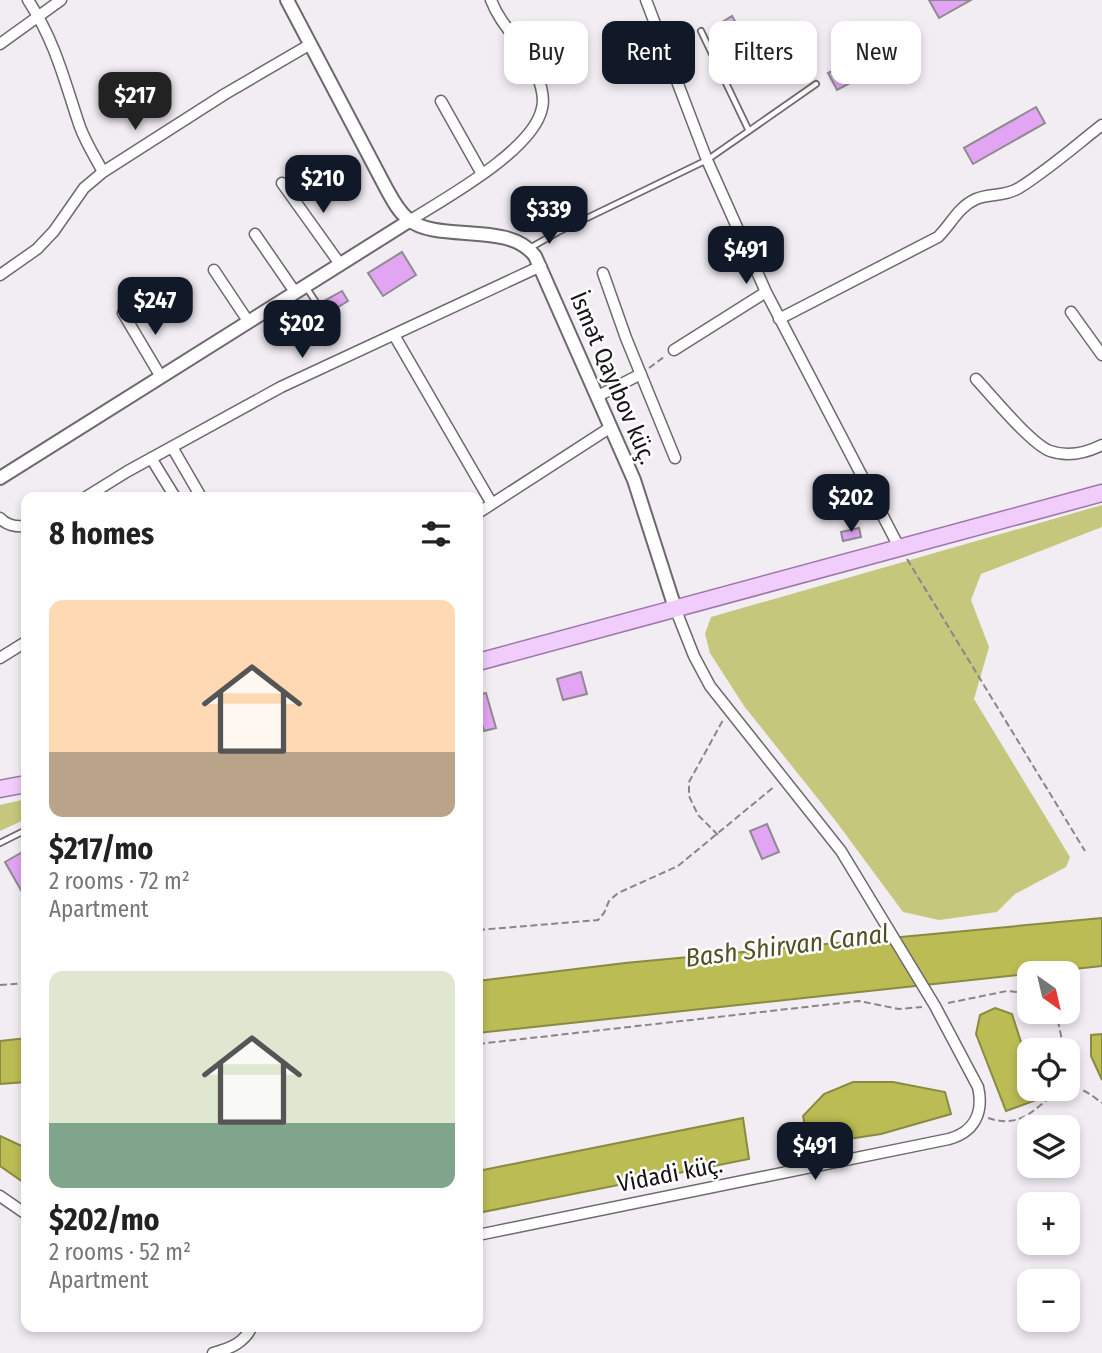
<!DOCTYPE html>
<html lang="en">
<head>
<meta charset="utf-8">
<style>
	:root { --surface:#fff; --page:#f6f6f6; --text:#222; --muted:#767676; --accent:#111827 }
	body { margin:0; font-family:"Fira Sans Condensed",sans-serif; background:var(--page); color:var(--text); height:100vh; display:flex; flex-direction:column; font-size:26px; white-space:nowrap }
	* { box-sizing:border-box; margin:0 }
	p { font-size:23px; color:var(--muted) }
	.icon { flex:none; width:38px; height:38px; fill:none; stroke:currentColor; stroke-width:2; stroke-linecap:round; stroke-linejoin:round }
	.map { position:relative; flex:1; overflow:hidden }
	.side { position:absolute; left:21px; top:492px; width:462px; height:840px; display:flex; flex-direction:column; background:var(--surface); border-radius:14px; box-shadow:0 4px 10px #0003 }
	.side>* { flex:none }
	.top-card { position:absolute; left:504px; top:21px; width:492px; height:63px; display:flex; gap:14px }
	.needle { width:46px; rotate:146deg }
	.buttons { position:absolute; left:1017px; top:961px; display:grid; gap:14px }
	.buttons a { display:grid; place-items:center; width:63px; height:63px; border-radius:14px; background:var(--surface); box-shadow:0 4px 10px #0003; font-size:35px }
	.price { position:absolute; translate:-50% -60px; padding:0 16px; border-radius:14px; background:var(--accent); color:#fff; font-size:23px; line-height:46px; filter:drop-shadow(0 2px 4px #0008) }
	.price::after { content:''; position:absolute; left:50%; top:42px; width:21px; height:16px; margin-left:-10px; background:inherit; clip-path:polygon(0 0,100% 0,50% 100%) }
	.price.current { background:#222; color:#fff }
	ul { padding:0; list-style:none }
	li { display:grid; align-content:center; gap:14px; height:371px; padding:0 28px }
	li span { display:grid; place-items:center; height:217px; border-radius:14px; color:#555 }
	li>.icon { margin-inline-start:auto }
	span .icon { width:126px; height:126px; fill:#fffc; stroke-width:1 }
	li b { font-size:30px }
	h2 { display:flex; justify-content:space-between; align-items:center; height:84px; padding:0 28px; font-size:30px }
	.pill { padding:0 24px; border-radius:14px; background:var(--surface); box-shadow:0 4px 10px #0003; font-size:24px; line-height:63px }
	.pill.current { background:var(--accent); color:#fff }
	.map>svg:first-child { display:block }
	.green { fill:#c4c77c }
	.water { fill:#bbbc54; stroke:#8a8a41; stroke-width:2 }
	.building { fill:#e2a5f4; stroke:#8e8a8f; stroke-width:2 }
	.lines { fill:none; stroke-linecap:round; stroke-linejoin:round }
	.service-casing { stroke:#6d696e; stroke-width:8 }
	.minor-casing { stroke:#6d696e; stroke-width:13 }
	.tertiary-casing { stroke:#6d696e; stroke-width:16 }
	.primary-casing { stroke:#9e77aa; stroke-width:19 }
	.path { stroke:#89868a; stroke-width:2; stroke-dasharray:7 3.5; stroke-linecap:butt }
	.service { stroke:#fff; stroke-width:4.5 }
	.minor { stroke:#fff; stroke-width:10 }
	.tertiary { stroke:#fff; stroke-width:12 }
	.primary { stroke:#f1cdfb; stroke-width:16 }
	.labels { text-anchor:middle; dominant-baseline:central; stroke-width:5; stroke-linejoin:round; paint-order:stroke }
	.street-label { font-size:24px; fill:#161416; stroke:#fff }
	.water-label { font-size:26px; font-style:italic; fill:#4f5025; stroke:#fff }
</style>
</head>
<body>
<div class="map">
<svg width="1102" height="1353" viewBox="0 0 1102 1353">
	<rect width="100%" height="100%" fill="#f1edf3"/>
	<path class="green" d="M1102 505V527L981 574 971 600 989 647 974 699 1070 857 1066 867 1015 894 997 912 939 920 903 912 835 820 744 706 710 653 705 634 711 617Z
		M26 799V819L0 831V805Z"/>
	<path class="water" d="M1102 918V966L478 1033V981L625 963Z
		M995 1008 1012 1014 1029 1067V1088L1036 1089 1039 1099 1006 1111 976 1034 980 1015Z
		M1102 1034V1080L1091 1056V1035Z
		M26 1038V1082L0 1084V1041Z
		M853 1082H893L945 1092 951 1114 881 1134 809 1145 803 1116 824 1094Z
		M743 1118 749 1159 478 1213V1171Z
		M0 1136 26 1148V1184L0 1166Z"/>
	<path class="building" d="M929 0H971L939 18Z
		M732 16 753 52 735 63 714 27Z
		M871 50 880 67 837 90 828 73Z
		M1036 107 1045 123 973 164 964 148Z
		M402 252 416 275 383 296 368 273Z
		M342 291 348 301 330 312 324 301Z
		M859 528 861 537 843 541 841 532Z
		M581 672 587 694 563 700 557 679Z
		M486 693 496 728 484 731 478 711V695Z
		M767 824 779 852 762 859 750 831Z
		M26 850V899L5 862Z"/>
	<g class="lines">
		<defs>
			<path id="service" d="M701 31 749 131
				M530 248 558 232 707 160 816 84
				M306 287 327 319
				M0 843 26 830"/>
			<path id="minor" d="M28 0C56 43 64 80 80 127 86 143 95 157 103 172
				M646 0 707 160 766 292 899 547
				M0 44 61 0
				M441 101 482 174
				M282 183 340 264
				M409 221C444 199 534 150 542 108 545 97 540 82 536 72 525 44 502 29 491 0
				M255 234 295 292
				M214 270 248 321
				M603 273 626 338 675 458
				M0 275 37 249 54 231 84 188 103 172 225 94 309 45
				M1071 312 1102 355
				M123 313 161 377
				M779 319 938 237C952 223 958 207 976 199 990 193 1004 197 1019 188 1048 170 1075 146 1102 125
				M394 335 492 504
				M674 350 766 292
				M976 379C991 395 1031 444 1050 451 1067 457 1086 453 1102 445
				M598 396 641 374
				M172 447 201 497
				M151 458 175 497
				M86 497 128 471 281 387 541 266
				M478 513 611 427
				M0 518C7 526 16 527 26 526
				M0 658 24 643
				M0 1196 26 1214
				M478 1235 949 1139C974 1132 984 1113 978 1087L935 1006 841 851 710 686 694 656 675 608
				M213 1353C229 1349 245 1343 252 1326"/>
			<path id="tertiary" d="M287 0 386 188C392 199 398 211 408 219 438 244 508 220 535 256L634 480 675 608
				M0 478 409 221"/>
			<path id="primary" d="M478 662 1102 493
				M0 789 26 784"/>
		</defs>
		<use href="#service" class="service-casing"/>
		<use href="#minor" class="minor-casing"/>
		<use href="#tertiary" class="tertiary-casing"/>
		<use href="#primary" class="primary-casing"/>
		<path class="path" d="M649 368 664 357
			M907 559 1085 851
			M718 835 698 815 689 796V782L723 720
			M478 930 598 920 604 913 609 901 618 893 678 866 775 786
			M0 985 26 983
			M948 1003 1007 991 1029 993
			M1051 1012 1058 1021 1064 1050
			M478 1044 859 1001 899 1009 922 1007
			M988 1118C1035 1134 1043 1084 1078 1089 1086 1090 1095 1098 1102 1103"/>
		<use href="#service" class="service"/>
		<use href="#minor" class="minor"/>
		<use href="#tertiary" class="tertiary"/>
		<use href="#primary" class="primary"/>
	</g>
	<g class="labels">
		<g class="street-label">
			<text transform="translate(613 378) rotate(67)">İsmət Qayıbov küç.</text>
			<text transform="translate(670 1174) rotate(-11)">Vidadi küç.</text>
		</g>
		<g class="water-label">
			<text transform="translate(787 946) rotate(-7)">Bash Shirvan Canal</text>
		</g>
	</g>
</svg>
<div class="buttons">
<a><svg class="needle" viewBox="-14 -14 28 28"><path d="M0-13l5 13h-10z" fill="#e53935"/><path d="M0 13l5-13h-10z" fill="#767676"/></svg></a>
<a><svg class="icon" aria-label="locate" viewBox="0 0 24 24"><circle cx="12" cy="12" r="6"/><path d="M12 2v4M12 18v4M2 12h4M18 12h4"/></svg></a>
<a><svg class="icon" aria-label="layers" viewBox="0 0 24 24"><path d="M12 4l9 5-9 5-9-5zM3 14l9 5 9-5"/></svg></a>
<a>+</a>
<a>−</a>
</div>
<b class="price current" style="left:135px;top:132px">$217</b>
<b class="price" style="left:323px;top:215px">$210</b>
<b class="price" style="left:549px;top:246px">$339</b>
<b class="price" style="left:746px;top:286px">$491</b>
<b class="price" style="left:155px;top:337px">$247</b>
<b class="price" style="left:302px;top:360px">$202</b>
<b class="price" style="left:851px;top:534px">$202</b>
<b class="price" style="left:815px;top:1182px">$491</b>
<div class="top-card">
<a class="pill">Buy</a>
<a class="pill current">Rent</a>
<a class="pill">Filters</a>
<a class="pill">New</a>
</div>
<section class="side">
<h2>8 homes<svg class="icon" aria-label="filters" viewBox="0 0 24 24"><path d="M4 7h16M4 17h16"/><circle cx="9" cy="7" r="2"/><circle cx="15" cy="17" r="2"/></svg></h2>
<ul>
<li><span style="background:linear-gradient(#ffd9b3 70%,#b9a48a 0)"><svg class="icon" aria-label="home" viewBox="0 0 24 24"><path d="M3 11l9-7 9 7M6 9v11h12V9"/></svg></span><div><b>$217/mo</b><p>2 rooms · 72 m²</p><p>Apartment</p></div></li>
<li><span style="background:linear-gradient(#dfe7d0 70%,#7fa58c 0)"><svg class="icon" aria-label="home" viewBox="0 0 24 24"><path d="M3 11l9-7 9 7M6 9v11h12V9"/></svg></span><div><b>$202/mo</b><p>2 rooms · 52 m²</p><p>Apartment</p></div></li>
</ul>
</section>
</div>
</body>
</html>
